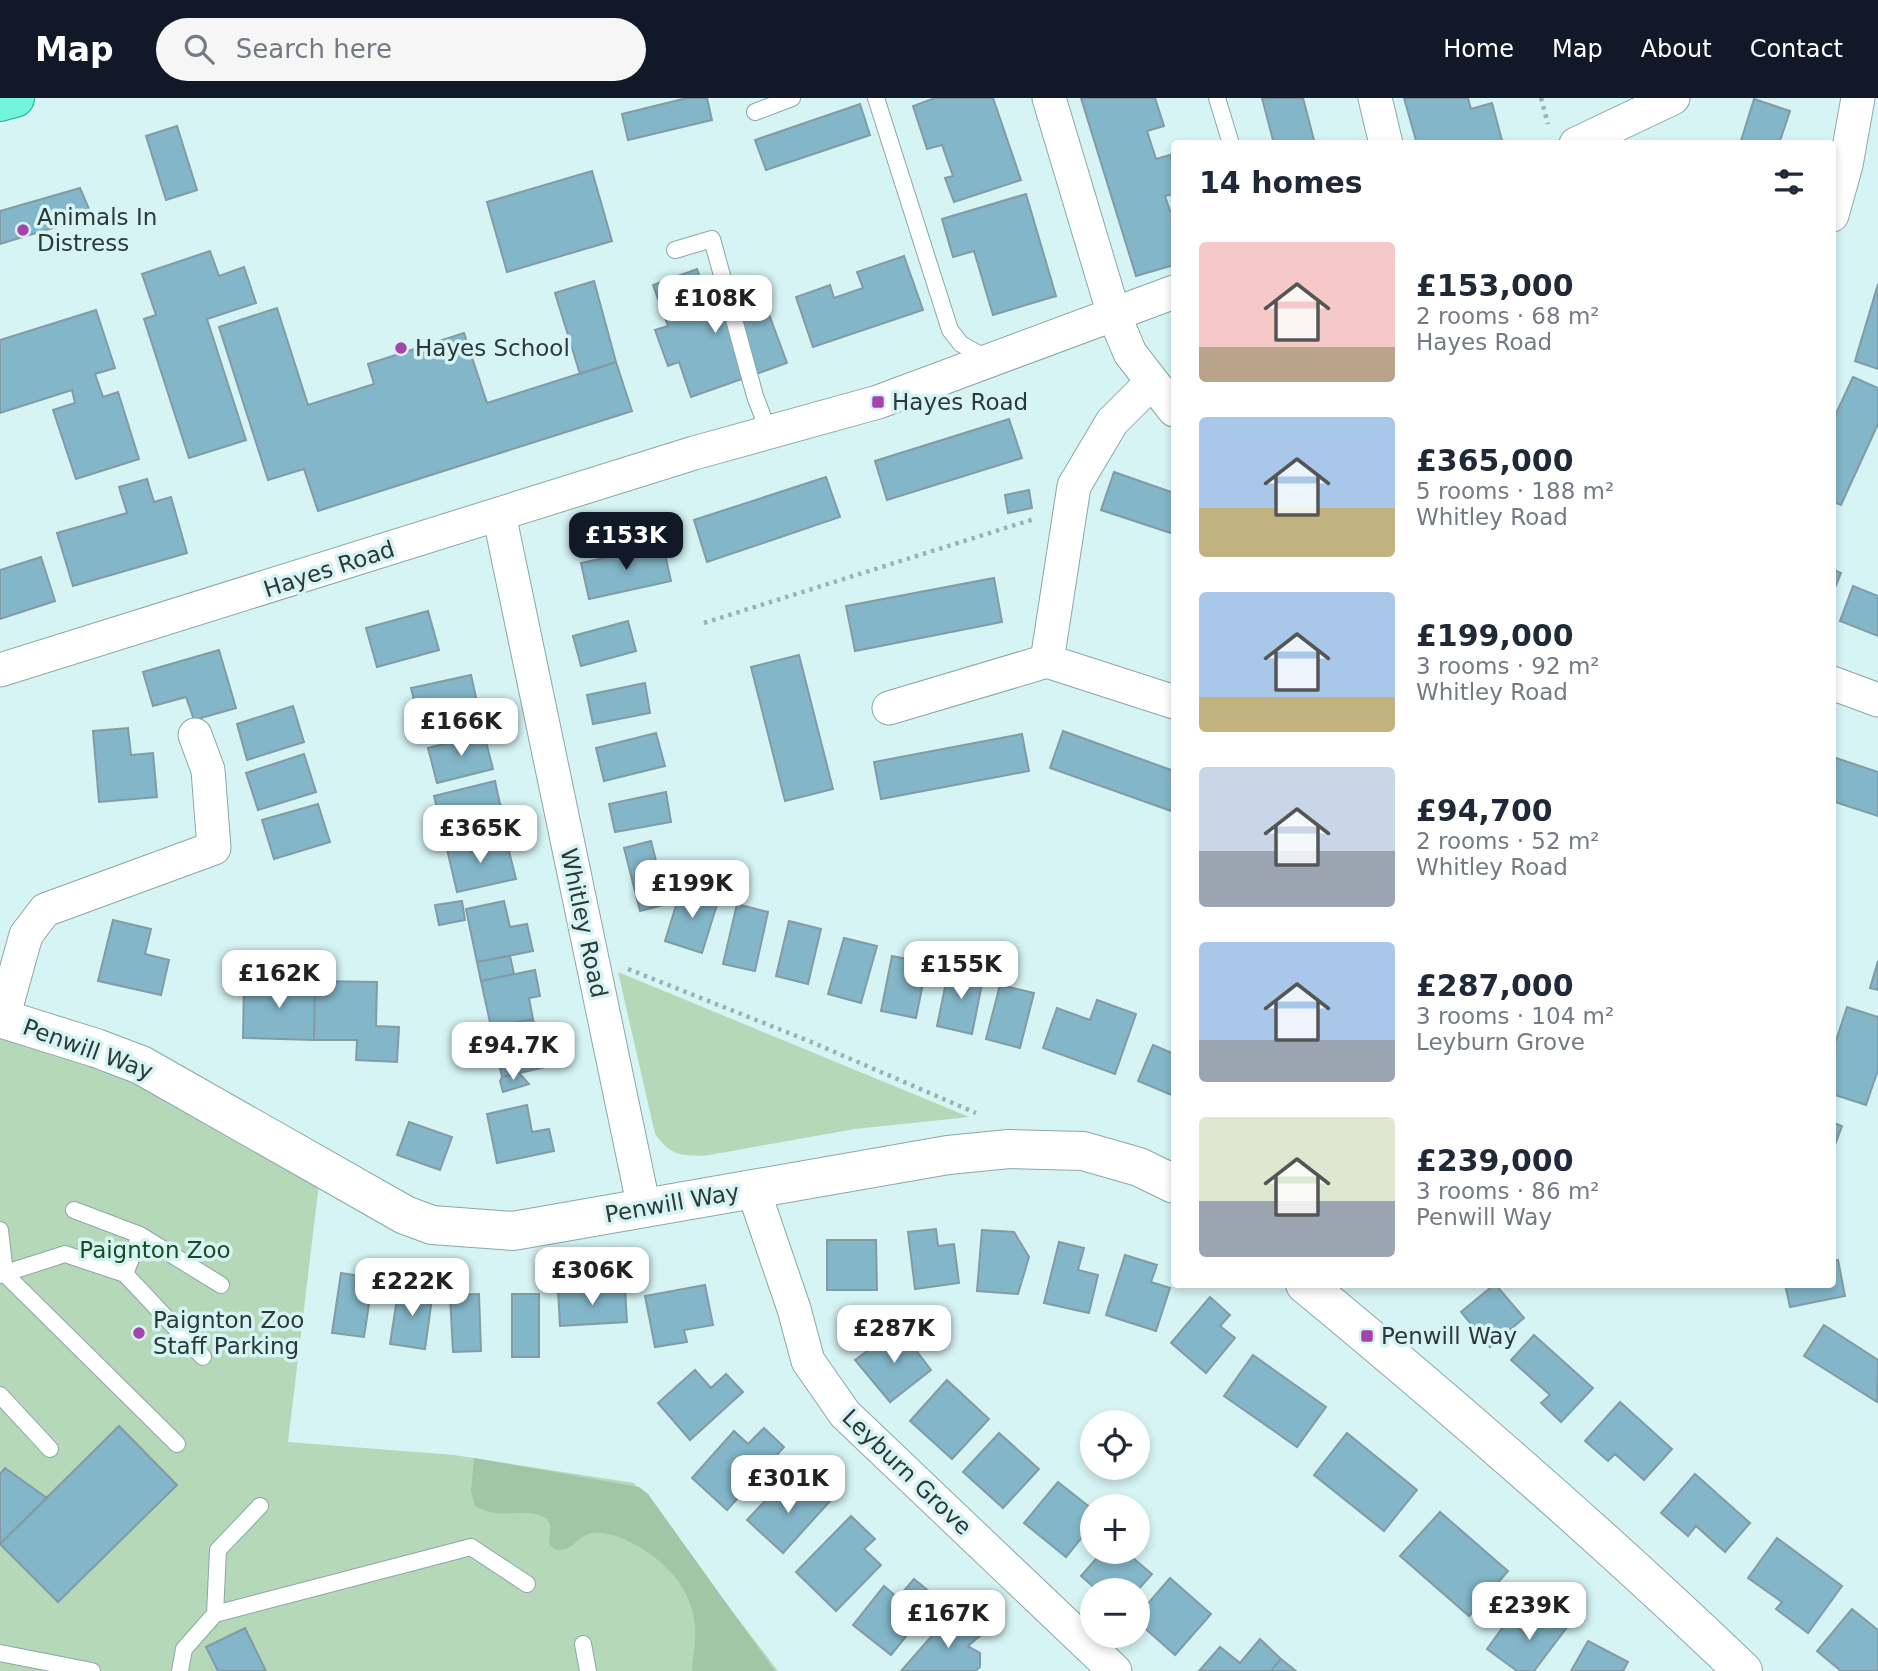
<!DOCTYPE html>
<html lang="en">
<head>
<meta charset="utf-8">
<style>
	:root { --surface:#fff; --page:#f6f6f7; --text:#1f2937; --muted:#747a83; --accent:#111827 }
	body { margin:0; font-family:"DejaVu Sans",sans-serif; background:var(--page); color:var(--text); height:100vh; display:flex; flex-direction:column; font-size:26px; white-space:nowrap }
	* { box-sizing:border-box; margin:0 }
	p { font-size:23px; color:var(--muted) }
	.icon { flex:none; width:38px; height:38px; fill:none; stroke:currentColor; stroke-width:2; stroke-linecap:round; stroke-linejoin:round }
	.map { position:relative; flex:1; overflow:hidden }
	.details { position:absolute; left:1171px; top:42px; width:665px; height:1148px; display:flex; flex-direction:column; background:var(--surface); border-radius:7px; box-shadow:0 4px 10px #0003 }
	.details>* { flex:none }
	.controls { position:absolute; left:1080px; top:1312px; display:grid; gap:14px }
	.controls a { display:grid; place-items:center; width:70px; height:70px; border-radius:50%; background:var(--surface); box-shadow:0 4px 10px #0003; font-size:35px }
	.price { position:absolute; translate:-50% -60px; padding:0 16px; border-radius:14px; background:#fff; color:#222; font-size:23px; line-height:46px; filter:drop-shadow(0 2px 4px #0008) }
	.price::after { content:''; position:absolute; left:50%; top:42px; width:21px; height:16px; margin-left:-10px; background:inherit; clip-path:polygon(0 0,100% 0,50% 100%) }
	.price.on { background:var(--accent); color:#fff }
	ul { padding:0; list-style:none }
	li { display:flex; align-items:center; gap:21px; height:175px; padding:0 28px }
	li span { display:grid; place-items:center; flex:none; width:196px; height:140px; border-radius:7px; color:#555 }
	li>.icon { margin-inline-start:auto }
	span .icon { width:84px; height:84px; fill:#fffc; stroke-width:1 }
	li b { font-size:30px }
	h2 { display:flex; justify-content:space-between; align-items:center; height:84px; padding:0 28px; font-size:30px }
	header { display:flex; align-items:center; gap:42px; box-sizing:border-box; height:98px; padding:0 35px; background:var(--accent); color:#fff }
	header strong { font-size:33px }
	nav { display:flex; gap:38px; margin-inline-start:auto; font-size:24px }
	.search { width:490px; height:63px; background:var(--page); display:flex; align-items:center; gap:18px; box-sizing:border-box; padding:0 24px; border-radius:38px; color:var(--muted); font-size:26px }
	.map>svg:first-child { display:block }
	.green { fill:#b4d8b8 }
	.forest { fill:#a1c6a5 }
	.building { fill:#83b6c9; stroke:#829ba4; stroke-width:2 }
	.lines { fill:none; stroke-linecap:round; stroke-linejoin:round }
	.service-casing { stroke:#8ba7a8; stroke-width:18 }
	.minor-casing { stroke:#8ba7a8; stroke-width:35 }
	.tertiary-casing { stroke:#8ba7a8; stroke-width:40 }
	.primary-casing { stroke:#1daf93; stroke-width:40 }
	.path { stroke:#9bb2b2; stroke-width:4.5; stroke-dasharray:3.5 5; stroke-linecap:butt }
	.service { stroke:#fff; stroke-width:16 }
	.minor { stroke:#fff; stroke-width:33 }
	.tertiary { stroke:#fff; stroke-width:38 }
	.primary { stroke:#73f5dc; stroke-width:38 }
	.poi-dot { fill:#a544ac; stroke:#d6f4f4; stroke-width:2.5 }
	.labels { text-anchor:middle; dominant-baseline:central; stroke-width:7; stroke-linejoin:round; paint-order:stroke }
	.poi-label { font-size:23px; fill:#2d3939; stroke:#d6f4f4; text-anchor:start }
	.street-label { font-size:23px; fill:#2d3939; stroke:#d6f4f4 }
	.park-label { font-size:23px; fill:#164d23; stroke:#d6f4f4 }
</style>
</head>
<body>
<header>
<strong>Map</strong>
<div class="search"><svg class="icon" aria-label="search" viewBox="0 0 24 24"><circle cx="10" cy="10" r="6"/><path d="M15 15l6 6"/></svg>Search here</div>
<nav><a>Home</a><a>Map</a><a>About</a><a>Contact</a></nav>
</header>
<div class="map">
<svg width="1878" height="1573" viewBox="0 0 1878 1573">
	<rect width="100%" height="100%" fill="#d6f4f4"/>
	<path class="green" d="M618 874 969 1019 855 1031 703 1058C677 1057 671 1057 655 1036Z
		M0 920 321 1069 288 1344 454 1357 634 1385 778 1573H0Z"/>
	<path class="forest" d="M474 1360 639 1389 648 1396 775 1573H692C693 1559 696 1544 695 1529 693 1493 668 1466 638 1448 625 1441 608 1433 592 1435 576 1438 572 1456 554 1451L549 1446C549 1440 552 1430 549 1424 541 1410 510 1417 496 1415 489 1414 482 1412 475 1408L471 1393Z"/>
	<path class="building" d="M687 0H707L712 22 628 42 622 16Z
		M935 0H993L1021 82 954 104 945 80 953 78 942 47 927 51 913 8Z
		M1081 0H1155L1164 28 1147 33 1156 61 1170 57 1174 71V96L1165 98 1170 113 1174 112V167L1136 178Z
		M1262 0H1303L1315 46H1274Z
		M1404 0H1468L1471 11 1492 5 1503 46H1417Z
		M1754 1 1790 13 1779 46H1740Z
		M860 6 870 37 766 72 755 42Z
		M177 28 197 92 166 102 146 38Z
		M592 73 612 143 507 174 487 104Z
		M80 90 92 118 0 146V113Z
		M1026 96 1056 198 993 217 974 153 953 159 942 121Z
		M210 153 219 178 244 169 256 205 207 221 246 342 189 360 144 221 156 217 142 176Z
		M904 158 923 212 813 249 796 199 830 187 834 200 863 190 857 174Z
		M697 171 707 199 720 195 724 209 761 195 787 265 691 299 679 264 668 268 655 232 668 228 653 187Z
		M594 183 616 264 580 276 555 195Z
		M1878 186V271L1855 263Z
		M277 210 308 307 374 286 368 266 464 235 487 305 616 264 632 313 318 413 304 371 268 382 219 229Z
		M96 212 115 270 95 276 103 299 118 294 139 361 76 381 53 312 75 305 72 292 0 315V242Z
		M1853 279 1878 290V326L1841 407 1832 403V324Z
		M1009 321 1022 360 887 402 875 363Z
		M1114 374 1174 395V436L1101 412Z
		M826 379 840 419 707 464 694 422Z
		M147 381 154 404 171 399 187 455 73 488 57 435 127 415 119 389Z
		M1029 392 1032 410 1008 415 1005 397Z
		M663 447 671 483 589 501 581 465Z
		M41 459 55 503 0 521V472Z
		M1832 471 1841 475 1832 497Z
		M994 480 1002 524 855 553 846 508Z
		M1853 488 1878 498V538L1840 523Z
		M428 513 439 552 377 569 366 530Z
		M628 523 636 553 581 568 573 538Z
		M219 552 236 610 194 622 186 599 153 608 143 574Z
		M799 557 833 691 785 703 751 569Z
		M471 577 479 613 446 621 448 629 422 635 411 590Z
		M645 585 650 615 593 626 587 597Z
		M293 608 304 644 247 662 237 626Z
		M128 630 131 657 153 655 157 699 99 704 93 633Z
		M1063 633 1174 673V714L1050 670Z
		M656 635 665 668 604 683 596 650Z
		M484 636 493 671 437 685 428 650Z
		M1022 636 1029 673 881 701 874 664Z
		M304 656 316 694 258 712 246 675Z
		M1833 659 1878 674V718L1832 703Z
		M495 683 503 720 465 728 469 741 446 747 434 698Z
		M666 694 671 724 615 734 609 706Z
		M318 706 330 744 274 761 262 722Z
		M469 741 471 754 507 745 516 781 457 794 446 747Z
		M651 743 667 806 640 813 624 750Z
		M682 788 719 800 702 855 665 843Z
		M462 803 465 822 439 827 435 807Z
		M504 803 510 829 527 826 533 853 477 864 466 811Z
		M737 806 768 814 755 873 723 866Z
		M113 822 151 831 145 856 169 862 161 897 98 883Z
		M789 823 821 831 808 886 776 878Z
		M844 840 877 848 861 905 828 896Z
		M510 858 514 876 481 883 477 864Z
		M892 858 927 865 916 920 881 913Z
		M1878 863V892L1870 890Z
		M949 870 984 876 972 936 937 928Z
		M535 872 540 898 529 900 533 921 491 929 481 883Z
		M244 882 315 883 314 942 243 940Z
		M315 883 377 884 376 928 399 929 397 964 356 962 357 942H314Z
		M1000 887 1034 895 1020 950 986 941Z
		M1097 902 1136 916 1115 976 1043 950 1057 910 1090 922Z
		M1847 909 1878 919V972L1866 1007 1832 996V955Z
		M533 921 539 944 552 940 558 966 502 979 491 929Z
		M1153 947 1174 956V998L1138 983Z
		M519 975 529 986 503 994 500 983 502 979Z
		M527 1007 532 1034 549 1031 554 1053 497 1065 487 1016Z
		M409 1024 452 1039 440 1072 397 1057Z
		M1832 1024 1842 1028 1832 1055Z
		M936 1131 938 1148 954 1146 959 1185 915 1191 908 1134Z
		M982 1132 1014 1134 1029 1159 1018 1196 977 1193Z
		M827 1142H876L877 1192H827Z
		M1059 1144 1084 1150 1078 1172 1098 1177 1089 1215 1044 1205Z
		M1125 1157 1157 1167 1151 1184 1170 1190 1156 1233 1106 1217Z
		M1838 1162 1845 1198 1790 1209 1785 1186H1832V1163Z
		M341 1175 373 1180 364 1239 332 1235Z
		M1495 1186 1524 1220 1490 1249 1461 1214Z
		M705 1187 713 1227 684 1232 687 1244 655 1249 645 1198Z
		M399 1188 433 1193 425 1251 390 1246Z
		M625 1190 627 1224 560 1228 558 1193Z
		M479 1196 481 1253 453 1254 450 1197Z
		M512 1196H539V1259H512Z
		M1210 1199 1230 1217 1220 1228 1235 1240 1206 1275 1171 1245Z
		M1824 1227 1878 1262 1877 1304 1804 1258Z
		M899 1230 931 1272 890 1304 855 1262Z
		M1534 1237 1593 1290 1561 1324 1541 1305 1550 1297 1511 1262Z
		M1253 1257 1326 1309 1297 1349 1224 1298Z
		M695 1272 711 1290 726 1276 743 1294 690 1342 658 1305Z
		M947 1282 989 1321 952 1361 910 1323Z
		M1620 1304 1672 1351 1644 1382 1615 1356 1608 1363 1585 1343Z
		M119 1328 177 1387 58 1504 0 1446Z
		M764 1330 784 1349 727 1412 692 1380 734 1333 748 1346Z
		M999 1335 1039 1371 1003 1410 963 1374Z
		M1347 1335 1417 1392 1384 1433 1314 1377Z
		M5 1370 47 1400 0 1446V1376Z
		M1695 1376 1750 1425 1725 1454 1696 1428 1688 1438 1661 1415Z
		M1058 1384 1092 1411V1427L1066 1459 1024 1425Z
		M811 1385 831 1402 783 1455 747 1422 780 1387 797 1401Z
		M1440 1414 1508 1473 1469 1518 1400 1458Z
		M851 1418 875 1441 864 1451 881 1467 836 1513 796 1474Z
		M1777 1440 1842 1488 1808 1535 1776 1511 1782 1504 1748 1480Z
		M1102 1454H1126L1152 1476 1137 1493H1098L1081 1478Z
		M1170 1480 1211 1516 1175 1557 1138 1524V1517Z
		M914 1481 937 1500 891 1557 853 1527 884 1488 898 1500Z
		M1550 1508 1571 1524 1534 1573H1517L1487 1551 1508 1522 1528 1538Z
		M1852 1511 1878 1532V1573H1841L1817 1553Z
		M952 1515 980 1538 968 1548 980 1555V1569L975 1573H901Z
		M245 1530 266 1573H218L206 1549Z
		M1260 1541 1281 1561 1271 1573H1199L1220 1549 1240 1565Z
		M1588 1543 1628 1564 1623 1573H1571Z
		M1281 1561 1296 1573H1271Z"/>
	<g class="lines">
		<defs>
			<path id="service" d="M876 0 950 232 961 246 988 261
				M1217 0 1231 46
				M755 14 792 0
				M675 152 712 141 755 298 769 335
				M74 1112 140 1137
				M0 1132 5 1176 177 1346
				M125 1176 140 1137 221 1187
				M0 1177 65 1156 125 1176 203 1259
				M0 1297 50 1351
				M215 1516 218 1452 260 1408
				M583 1546 588 1573
				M0 1555 92 1573
				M180 1573 184 1551 215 1516 471 1449 527 1486"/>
			<path id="minor" d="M1049 0 1114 217 1130 255 1174 312
				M1375 0 1386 46
				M1576 46 1673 0
				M1832 117 1846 67 1858 0
				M499 416 644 1110
				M1047 563 1074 388 1112 324 1152 284
				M0 572 694 355 878 304 1174 194
				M1832 585 1878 602
				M889 610 1047 563 1174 604
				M3 920 26 837 45 812 214 750 208 672 195 637
				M753 1091 794 1211 808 1263 845 1316 1115 1573"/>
			<path id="tertiary" d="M0 920 96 950 141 967 405 1117 432 1127 513 1133 948 1057 1009 1051 1083 1053 1139 1069 1174 1086
				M1305 1186C1455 1310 1602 1438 1743 1573"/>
			<path id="primary" d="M0 4 15 0"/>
		</defs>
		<use href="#service" class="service-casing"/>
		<use href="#minor" class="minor-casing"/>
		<use href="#tertiary" class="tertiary-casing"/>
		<use href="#primary" class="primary-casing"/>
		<path class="path" d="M1541 0 1548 26
			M704 525 1034 421
			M628 871 809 943 976 1015"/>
		<use href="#service" class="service"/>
		<use href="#minor" class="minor"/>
		<use href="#tertiary" class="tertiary"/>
		<use href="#primary" class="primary"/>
	</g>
	<g class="poi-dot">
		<circle cx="23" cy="132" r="7"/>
		<circle cx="401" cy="250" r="7"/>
		<rect x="871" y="297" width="14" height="14" rx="3.5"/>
		<circle cx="139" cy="1235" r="7"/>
		<rect x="1360" y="1231" width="14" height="14" rx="3.5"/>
	</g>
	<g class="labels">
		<g class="poi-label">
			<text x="37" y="119">Animals In<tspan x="37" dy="26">Distress</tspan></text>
			<text x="415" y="250">Hayes School</text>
			<text x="892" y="304">Hayes Road</text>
			<text x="153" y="1222">Paignton Zoo<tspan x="153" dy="26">Staff Parking</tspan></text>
			<text x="1381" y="1238">Penwill Way</text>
		</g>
		<g class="street-label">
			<text transform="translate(329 471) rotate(-18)">Hayes Road</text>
			<text transform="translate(584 825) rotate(78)">Whitley Road</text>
			<text transform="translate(88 951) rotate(20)">Penwill Way</text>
			<text transform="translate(672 1105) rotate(-10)">Penwill Way</text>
			<text transform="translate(907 1374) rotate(44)">Leyburn Grove</text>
		</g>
		<g class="park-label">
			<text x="155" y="1152">Paignton Zoo</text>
		</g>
	</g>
</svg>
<div class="controls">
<a><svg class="icon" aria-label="locate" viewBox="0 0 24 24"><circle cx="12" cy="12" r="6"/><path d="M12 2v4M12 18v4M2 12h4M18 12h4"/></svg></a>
<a>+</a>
<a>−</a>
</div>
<b class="price" style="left:715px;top:237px">£108K</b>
<b class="price on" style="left:626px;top:474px">£153K</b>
<b class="price" style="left:461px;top:660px">£166K</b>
<b class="price" style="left:480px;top:767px">£365K</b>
<b class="price" style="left:692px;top:822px">£199K</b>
<b class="price" style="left:961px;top:903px">£155K</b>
<b class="price" style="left:279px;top:912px">£162K</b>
<b class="price" style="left:513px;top:984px">£94.7K</b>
<b class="price" style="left:592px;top:1209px">£306K</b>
<b class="price" style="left:412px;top:1220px">£222K</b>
<b class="price" style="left:894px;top:1267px">£287K</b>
<b class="price" style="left:788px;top:1417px">£301K</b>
<b class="price" style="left:1529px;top:1544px">£239K</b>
<b class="price" style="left:948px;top:1552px">£167K</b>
<section class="details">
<h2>14 homes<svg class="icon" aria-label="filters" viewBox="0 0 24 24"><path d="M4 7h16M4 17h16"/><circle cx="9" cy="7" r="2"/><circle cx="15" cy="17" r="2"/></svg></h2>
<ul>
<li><span style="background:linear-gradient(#f6c9c9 75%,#b9a48a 0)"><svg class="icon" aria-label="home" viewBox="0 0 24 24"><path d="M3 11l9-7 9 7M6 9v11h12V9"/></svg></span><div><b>£153,000</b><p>2 rooms · 68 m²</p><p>Hayes Road</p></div></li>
<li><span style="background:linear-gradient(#a9c7e8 65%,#c2b280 0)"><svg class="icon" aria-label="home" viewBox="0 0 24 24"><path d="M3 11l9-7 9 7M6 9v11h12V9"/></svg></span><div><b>£365,000</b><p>5 rooms · 188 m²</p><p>Whitley Road</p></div></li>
<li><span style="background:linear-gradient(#a9c7e8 75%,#c2b280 0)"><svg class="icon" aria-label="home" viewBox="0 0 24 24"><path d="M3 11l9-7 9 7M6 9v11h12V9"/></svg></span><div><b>£199,000</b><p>3 rooms · 92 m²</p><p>Whitley Road</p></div></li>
<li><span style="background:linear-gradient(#c9d6e8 60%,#9aa5b1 0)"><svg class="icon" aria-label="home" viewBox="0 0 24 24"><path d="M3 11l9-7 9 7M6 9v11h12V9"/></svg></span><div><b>£94,700</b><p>2 rooms · 52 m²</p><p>Whitley Road</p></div></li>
<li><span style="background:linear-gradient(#a9c7e8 70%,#9aa5b1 0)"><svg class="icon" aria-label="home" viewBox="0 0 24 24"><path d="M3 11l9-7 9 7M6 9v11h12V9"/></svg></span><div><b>£287,000</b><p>3 rooms · 104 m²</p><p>Leyburn Grove</p></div></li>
<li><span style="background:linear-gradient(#dfe7d0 60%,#9aa5b1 0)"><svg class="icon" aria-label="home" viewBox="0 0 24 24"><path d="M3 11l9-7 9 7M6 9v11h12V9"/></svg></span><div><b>£239,000</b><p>3 rooms · 86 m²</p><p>Penwill Way</p></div></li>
</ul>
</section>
</div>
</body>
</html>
